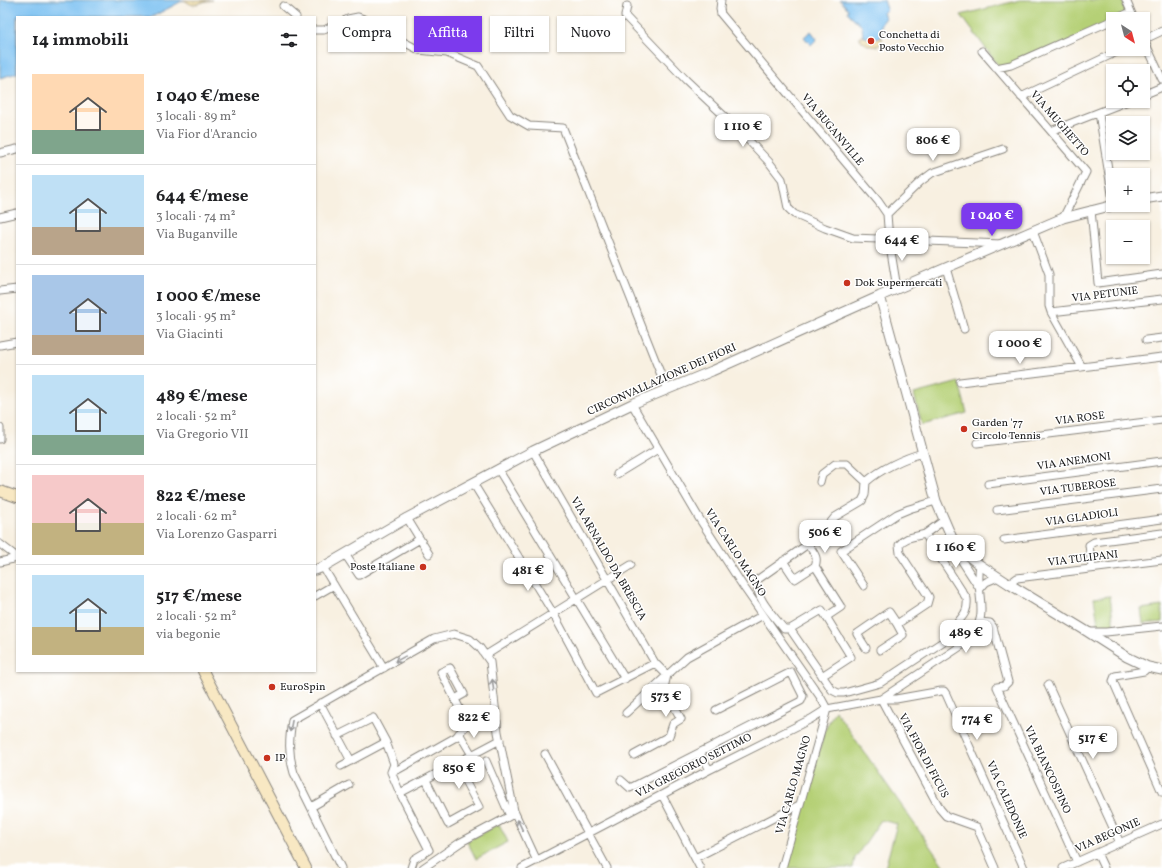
<!DOCTYPE html>
<html lang="it">
<head>
<meta charset="utf-8">
<style>
	:root { --surface:#fff; --page:#f6f6f6; --text:#202124; --muted:#757577; --line:#e0e0e0; --accent:#7c3aed }
	body { margin:0; font-family:Vollkorn,serif; background:var(--page); color:var(--text); height:100vh; display:flex; flex-direction:column; font-size:15px; white-space:nowrap }
	* { box-sizing:border-box; margin:0 }
	p { font-size:13px; color:var(--muted) }
	.icon { flex:none; width:22px; height:22px; fill:none; stroke:currentColor; stroke-width:2; stroke-linecap:round; stroke-linejoin:round }
	.map { position:relative; flex:1; overflow:hidden }
	.sheet { position:absolute; left:16px; top:16px; width:300px; height:656px; display:flex; flex-direction:column; background:var(--surface); border-radius:0px; box-shadow:0 1px 3px #0004 }
	.sheet>* { flex:none }
	.top-card { position:absolute; left:328px; top:16px; width:380px; height:36px; display:flex; gap:8px }
	.needle { width:26px; rotate:144deg }
	.controls { position:absolute; left:1106px; top:12px; display:grid; gap:8px }
	.controls a { display:grid; place-items:center; width:44px; height:44px; border-radius:0px; background:var(--surface); box-shadow:0 1px 3px #0004; font-size:20px }
	.price { position:absolute; translate:-50% -34px; padding:0 9px; border-radius:8px; background:#fff; color:#222; font-size:13px; line-height:26px; filter:drop-shadow(0 1px 2px #0008) }
	.price::after { content:''; position:absolute; left:50%; top:24px; width:12px; height:9px; margin-left:-6px; background:inherit; clip-path:polygon(0 0,100% 0,50% 100%) }
	.price.on { background:var(--accent); color:#fff }
	ul { padding:0; list-style:none }
	li { display:flex; align-items:center; gap:12px; height:100px; padding:0 16px }
	li+li { border-top:1px solid var(--line) }
	li span { display:grid; place-items:center; flex:none; width:112px; height:80px; border-radius:0px; color:#555 }
	li>.icon { margin-inline-start:auto }
	span .icon { width:48px; height:48px; fill:#fffc; stroke-width:1 }
	li b { font-size:17px }
	h2 { display:flex; justify-content:space-between; align-items:center; height:48px; padding:0 16px; font-size:17px }
	.pill { padding:0 14px; border-radius:0px; background:var(--surface); box-shadow:0 1px 3px #0004; font-size:14px; line-height:36px }
	.pill.on { background:var(--accent); color:#fff }
	.map>svg:first-child { display:block }
	.green { fill:#b5d076; stroke:#687649 }
	.sand { fill:url(#sand-dots); stroke:#857b5d }
	.water { fill:#79c0f1; stroke:#4a6e86 }
	.lines { fill:none; stroke-linecap:round; stroke-linejoin:round }
	.minor-casing { stroke:#8a867e; stroke-width:9 }
	.tertiary-casing { stroke:#8a867e; stroke-width:11 }
	.secondary-casing { stroke:#8a867e; stroke-width:12 }
	.minor { stroke:#fff; stroke-width:7 }
	.tertiary { stroke:#fff; stroke-width:9 }
	.secondary { stroke:#f8e8c3; stroke-width:10 }
	.oneway { stroke:#999 }
	.poi-dot { fill:#c8321e; stroke:#fff; stroke-width:1.5 }
	.labels { text-anchor:middle; dominant-baseline:central; stroke-width:3; stroke-linejoin:round; paint-order:stroke }
	.poi-label { font-size:11px; fill:#1c1c1c; stroke:#fff; text-anchor:start }
	.street-label { font-size:11px; fill:#1c1c1c; stroke:#fff }
</style>
</head>
<body>
<div class="map">
<svg width="1162" height="868" viewBox="0 0 1162 868">
	<defs>
		<pattern id="sand-dots" width="8" height="8" patternUnits="userSpaceOnUse"><rect width="8" height="8" fill="#eeda9e"/><path d="M2 2h.1M6 6h.1" fill="none" stroke="#ccba88" stroke-width="1.8" stroke-linecap="round"/></pattern>
	</defs>
	<rect width="100%" height="100%" fill="#fff"/>
	<filter id="ink" filterUnits="userSpaceOnUse"><feTurbulence type="fractalNoise" baseFrequency=".025" numOctaves="2"/><feDisplacementMap in="SourceGraphic" scale="8" xChannelSelector="R" yChannelSelector="G"/><feConvolveMatrix kernelMatrix="1 2 1 2 8 2 1 2 1" color-interpolation-filters="sRGB"/></filter>
	<filter id="wash" filterUnits="userSpaceOnUse"><feTurbulence type="fractalNoise" baseFrequency=".012" numOctaves="4" result="noise"/><feDisplacementMap in="SourceGraphic" scale="16" xChannelSelector="R" yChannelSelector="G"/><feGaussianBlur stdDeviation="0.9" result="paint"/><feColorMatrix in="noise" values="0 0 0 0 0 0 0 0 0 0 0 0 0 0 0 0 0 1.4 0 .05"/><feComposite in="paint" operator="in"/></filter>
	<g filter="url(#wash)">
		<rect width="100%" height="100%" fill="#f8f0e1"/>
		<path class="green" d="M1020 0H1122L1129 16 1003 72 961 15Z
			M959 382 967 413 922 425 914 394Z
			M1110 596 1114 627 1099 630 1094 598Z
			M1162 606V622L1143 624 1141 609Z
			M835 710 945 868H885L897 824 881 820 855 858 853 868H786L825 730Z
			M499 824 508 842 476 859 467 841Z"/>
		<path class="sand" d="M184 0H213C209 1 206 1 203 2 193 6 193 6 184 0Z
			M882 35C884 51 867 48 860 39V36C868 35 873 43 882 35Z"/>
		<path class="water" d="M0 0H184L152 17H17V73L0 78Z
			M840 0H884L887 9 883 13 886 18 881 24 882 29 879 38C873 40 869 39 863 36L862 26 848 13V9Z
			M811 31 817 39 811 45 804 37Z"/>
	</g>
	<g filter="url(#ink)">
		<g class="lines">
			<defs>
				<path id="minor" d="M721 0 720 9 721 14 878 201 887 214 889 240 897 288
					M1126 0 1134 19
					M283 6 296 17
					M627 6 625 16 686 80 738 129 769 162 782 179 788 208 794 214 825 228 853 238 1002 244
					M1115 19 1131 12
					M315 30H324L348 19 358 17 366 20 398 39 419 50 447 53 478 66 510 115 529 126 563 128 667 390
					M1143 38 1162 79
					M1143 40 1162 31
					M982 51 1086 172 1063 218
					M996 68 1011 65 1113 20
					M1143 95 1162 87
					M1021 97 1123 49
					M1099 113 1113 200
					M1051 131 1128 101
					M0 153 17 149
					M1091 210 1098 283 1162 274
					M887 214 920 182 932 173 1003 149
					M0 217 17 213
					M1033 231 1049 274V306L1051 312 1082 367
					M946 268 964 329
					M0 291 17 289
					M1051 312 1162 299
					M1146 340 1162 338
					M0 345 17 342
					M960 382 1162 357
					M632 404 699 518 743 586 821 698 827 709 782 868
					M0 428V439
					M977 443 1162 420
					M533 451 655 663 667 675 664 688 681 719 673 724 669 736 634 755
					M923 453C904 458 881 469 866 482L865 495 862 501 835 517 823 532 808 544 757 580C755 598 773 615 784 629H790L832 690 838 693H844L880 683 950 637C954 619 969 619 967 599L925 534 943 521
					M498 469 625 679
					M617 474 658 449
					M820 482 822 474 835 464H847L866 482
					M473 483 553 613 596 693 655 663
					M988 484 1162 461
					M997 510 1162 489
					M407 518 429 554
					M1004 540 1162 519
					M0 544 17 557
					M808 544C813 552 819 557 815 566
					M954 544 960 558 980 589 986 582 998 577
					M345 554 359 575 420 539
					M783 561 795 579 815 566 841 607 826 617
					M0 562 17 558
					M323 567 384 668
					M1092 568 1089 545 1094 542 1162 533
					M1009 584 1017 578 1162 560
					M864 586 841 551 897 514 909 509 936 501
					M315 596 334 585
					M980 622 990 623 993 627 1008 682 1004 686 997 687 1077 862
					M790 629 822 610 851 657 822 676
					M1089 632H1106L1162 626
					M866 648 857 634 889 612 897 624
					M880 650 903 635 897 624 927 604 929 597 900 553 899 545C906 536 915 537 925 534
					M486 655 631 565
					M1148 667 1144 671 1115 676 1113 681 1162 792
					M1048 685 1120 843
					M881 699 940 809 946 816 977 827 995 868
					M881 699 967 642C993 614 974 596 980 565
					M320 703 351 761
					M626 713 687 657 763 615
					M459 733 472 755
					M337 736 373 718 386 742 341 766
					M386 742 394 764 391 772
					M700 753 709 770
					M545 754 607 868
					M391 772 399 769 456 737 463 729 467 723 441 672 450 668 464 694 455 699
					M391 772 400 793 429 850 414 859 411 868
					M426 780 448 824 479 807 456 764
					M621 780 630 788 801 701 803 696 791 672 716 710
					M400 793 500 740
					M662 795 700 868
					M311 807 349 785
					M1097 853 1104 868
					M695 858 799 805
					M341 868 294 773C288 753 289 740 292 720L434 639 454 634 470 639 480 648 490 662 498 732 514 811 537 861
					M423 868 461 842 510 816 486 761
					M522 868 709 770 811 719 827 709 881 699H896L941 691H944L946 694 1024 868
					M1063 868 1162 824"/>
				<path id="tertiary" d="M1143 199 1162 196
					M880 296 1063 218 1114 205
					M315 570 323 567 407 518 533 451 632 404 712 371 880 296 936 501 952 538 964 553 980 565 1009 584 1088 632 1127 657 1148 667 1162 670"/>
				<path id="secondary" d="M0 491 17 497
					M203 671 306 868"/>
			</defs>
			<use href="#minor" class="minor-casing"/>
			<use href="#tertiary" class="tertiary-casing"/>
			<use href="#secondary" class="secondary-casing"/>
			<use href="#minor" class="minor"/>
			<use href="#tertiary" class="tertiary"/>
			<use href="#secondary" class="secondary"/>
		</g>
		<defs><path id="oneway-shaft" d="M-6 0H5M1.5-3L5.5 0L1.5 3" fill="none" stroke-width="1.6" stroke-linecap="round" stroke-linejoin="round"/></defs>
		<g class="oneway">
			<use href="#oneway-shaft" transform="translate(400 659) rotate(151)"/>
			<use href="#oneway-shaft" transform="translate(493 685) rotate(-97)"/>
			<use href="#oneway-shaft" transform="translate(291 726) rotate(101)"/>
			<use href="#oneway-shaft" transform="translate(520 825) rotate(-115)"/>
		</g>
	</g>
	<g class="poi-dot">
		<circle cx="871" cy="41" r="4"/>
		<circle cx="847" cy="283" r="4"/>
		<circle cx="964" cy="429" r="4"/>
		<circle cx="423" cy="567" r="4"/>
		<circle cx="272" cy="687" r="4"/>
		<circle cx="267" cy="758" r="4"/>
	</g>
	<g class="labels">
		<g class="poi-label">
			<text x="879" y="35">Conchetta di<tspan x="879" dy="13">Posto Vecchio</tspan></text>
			<text x="855" y="283">Dok Supermercati</text>
			<text x="972" y="423">Garden '77<tspan x="972" dy="13">Circolo Tennis</tspan></text>
			<text x="415" y="567" text-anchor="end">Poste Italiane</text>
			<text x="280" y="687">EuroSpin</text>
			<text x="275" y="758">IP</text>
		</g>
		<g class="street-label">
			<text transform="translate(1059 124) rotate(49)">VIA MUGHETTO</text>
			<text transform="translate(832 130) rotate(50)">VIA BUGANVILLE</text>
			<text transform="translate(1105 295) rotate(-7)">VIA PETUNIE</text>
			<text transform="translate(662 380) rotate(-24)">CIRCONVALLAZIONE DEI FIORI</text>
			<text transform="translate(1080 419) rotate(-7)">VIA ROSE</text>
			<text transform="translate(1074 462) rotate(-8)">VIA ANEMONI</text>
			<text transform="translate(1078 488) rotate(-7)">VIA TUBEROSE</text>
			<text transform="translate(1082 518) rotate(-8)">VIA GLADIOLI</text>
			<text transform="translate(735 553) rotate(57)">VIA CARLO MAGNO</text>
			<text transform="translate(608 559) rotate(60)">VIA ARNALDO DA BRESCIA</text>
			<text transform="translate(1083 559) rotate(-7)">VIA TULIPANI</text>
			<text transform="translate(923 756) rotate(62)">VIA FIOR DI FICUS</text>
			<text transform="translate(694 766) rotate(-27)">VIA GREGORIO SETTIMO</text>
			<text transform="translate(1047 770) rotate(65)">VIA BIANCOSPINO</text>
			<text transform="translate(794 785) rotate(-74)">VIA CARLO MAGNO</text>
			<text transform="translate(1006 800) rotate(66)">VIA CALEDONIE</text>
			<text transform="translate(1108 836) rotate(-24)">VIA BEGONIE</text>
		</g>
	</g>
</svg>
<div class="controls">
<a><svg class="needle" viewBox="-14 -14 28 28"><path d="M0-13l5 13h-10z" fill="#e53935"/><path d="M0 13l5-13h-10z" fill="#757577"/></svg></a>
<a><svg class="icon" aria-label="locate" viewBox="0 0 24 24"><circle cx="12" cy="12" r="6"/><path d="M12 2v4M12 18v4M2 12h4M18 12h4"/></svg></a>
<a><svg class="icon" aria-label="layers" viewBox="0 0 24 24"><path d="M12 4l9 5-9 5-9-5zM3 14l9 5 9-5"/></svg></a>
<a>+</a>
<a>−</a>
</div>
<b class="price" style="left:743px;top:148px">1 110 €</b>
<b class="price" style="left:933px;top:162px">806 €</b>
<b class="price on" style="left:992px;top:237px">1 040 €</b>
<b class="price" style="left:902px;top:262px">644 €</b>
<b class="price" style="left:1020px;top:365px">1 000 €</b>
<b class="price" style="left:825px;top:554px">506 €</b>
<b class="price" style="left:956px;top:569px">1 160 €</b>
<b class="price" style="left:528px;top:592px">481 €</b>
<b class="price" style="left:966px;top:654px">489 €</b>
<b class="price" style="left:666px;top:718px">573 €</b>
<b class="price" style="left:474px;top:739px">822 €</b>
<b class="price" style="left:977px;top:741px">774 €</b>
<b class="price" style="left:1093px;top:760px">517 €</b>
<b class="price" style="left:459px;top:790px">850 €</b>
<div class="top-card">
<a class="pill">Compra</a>
<a class="pill on">Affitta</a>
<a class="pill">Filtri</a>
<a class="pill">Nuovo</a>
</div>
<section class="sheet">
<h2>14 immobili<svg class="icon" aria-label="filters" viewBox="0 0 24 24"><path d="M4 7h16M4 17h16"/><circle cx="9" cy="7" r="2"/><circle cx="15" cy="17" r="2"/></svg></h2>
<ul>
<li><span style="background:linear-gradient(#ffd9b3 70%,#7fa58c 0)"><svg class="icon" aria-label="home" viewBox="0 0 24 24"><path d="M3 11l9-7 9 7M6 9v11h12V9"/></svg></span><div><b>1 040 €/mese</b><p>3 locali · 89 m²</p><p>Via Fior d'Arancio</p></div></li>
<li><span style="background:linear-gradient(#bfe0f5 65%,#b9a48a 0)"><svg class="icon" aria-label="home" viewBox="0 0 24 24"><path d="M3 11l9-7 9 7M6 9v11h12V9"/></svg></span><div><b>644 €/mese</b><p>3 locali · 74 m²</p><p>Via Buganville</p></div></li>
<li><span style="background:linear-gradient(#a9c7e8 75%,#b9a48a 0)"><svg class="icon" aria-label="home" viewBox="0 0 24 24"><path d="M3 11l9-7 9 7M6 9v11h12V9"/></svg></span><div><b>1 000 €/mese</b><p>3 locali · 95 m²</p><p>Via Giacinti</p></div></li>
<li><span style="background:linear-gradient(#bfe0f5 75%,#7fa58c 0)"><svg class="icon" aria-label="home" viewBox="0 0 24 24"><path d="M3 11l9-7 9 7M6 9v11h12V9"/></svg></span><div><b>489 €/mese</b><p>2 locali · 52 m²</p><p>Via Gregorio VII</p></div></li>
<li><span style="background:linear-gradient(#f6c9c9 60%,#c2b280 0)"><svg class="icon" aria-label="home" viewBox="0 0 24 24"><path d="M3 11l9-7 9 7M6 9v11h12V9"/></svg></span><div><b>822 €/mese</b><p>2 locali · 62 m²</p><p>Via Lorenzo Gasparri</p></div></li>
<li><span style="background:linear-gradient(#bfe0f5 65%,#c2b280 0)"><svg class="icon" aria-label="home" viewBox="0 0 24 24"><path d="M3 11l9-7 9 7M6 9v11h12V9"/></svg></span><div><b>517 €/mese</b><p>2 locali · 52 m²</p><p>via begonie</p></div></li>
</ul>
</section>
</div>
</body>
</html>
